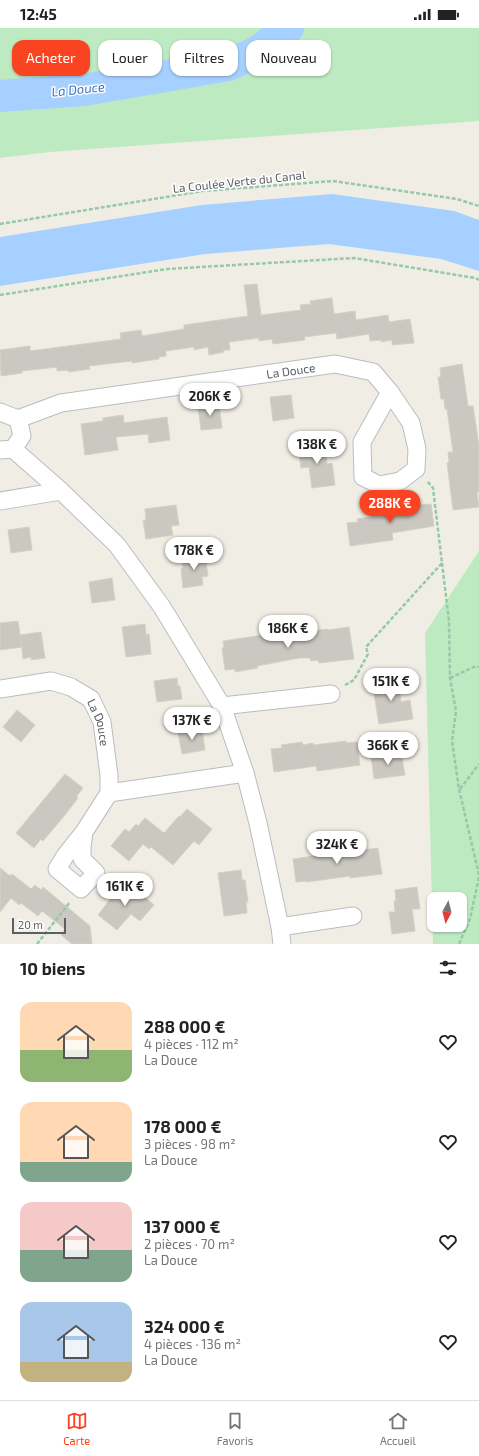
<!DOCTYPE html>
<html lang="fr">
<head>
<meta charset="utf-8">
<style>
	:root { --surface:#fff; --page:#f6f6f6; --text:#222; --muted:#767676; --line:#e0e0e0; --accent:#f94321 }
	body { margin:0; font-family:"Exo 2",sans-serif; background:var(--page); color:var(--text); height:100vh; display:flex; flex-direction:column; font-size:15px; white-space:nowrap }
	* { box-sizing:border-box; margin:0 }
	p { font-size:13px; color:var(--muted) }
	.icon { flex:none; width:22px; height:22px; fill:none; stroke:currentColor; stroke-width:2; stroke-linecap:round; stroke-linejoin:round }
	.map { position:relative; height:916px; overflow:hidden }
	.side { display:flex; flex-direction:column; background:var(--surface); flex:1 }
	.side>* { flex:none }
	.guide { position:absolute; left:12px; top:12px; width:455px; height:36px; display:flex; gap:8px }
	.needle { width:26px; rotate:187deg }
	.buttons { position:absolute; left:427px; top:864px; display:grid; gap:8px }
	.buttons a { display:grid; place-items:center; width:40px; height:40px; border-radius:8px; background:var(--surface); box-shadow:0 1px 3px #0004; font-size:20px }
	.scale { position:absolute; left:12px; bottom:10px; width:54px; box-sizing:border-box; padding-left:4px; border:2px solid #5c6066; border-top:0; font-size:11px; line-height:14px; white-space:nowrap; color:#5c6066; -webkit-text-stroke:3px #fff; paint-order:stroke }
	.price { position:absolute; translate:-50% -34px; padding:0 9px; border-radius:14px; background:#fff; color:#222; font-size:13px; line-height:26px; filter:drop-shadow(0 1px 2px #0008) }
	.price::after { content:''; position:absolute; left:50%; top:24px; width:12px; height:9px; margin-left:-6px; background:inherit; clip-path:polygon(0 0,100% 0,50% 100%) }
	.price.on { background:var(--accent); color:#fff }
	ul { padding:0; list-style:none }
	li { display:flex; align-items:center; gap:12px; height:100px; padding:0 20px }
	li span { display:grid; place-items:center; flex:none; width:112px; height:80px; border-radius:12px; color:#555 }
	li>.icon { margin-inline-start:auto }
	span .icon { width:48px; height:48px; fill:#fffc; stroke-width:1 }
	li b { font-size:17px }
	h2 { display:flex; justify-content:space-between; align-items:center; height:48px; padding:0 20px; font-size:17px }
	.tag { padding:0 14px; border-radius:12px; background:var(--surface); box-shadow:0 1px 3px #0004; font-size:14px; line-height:36px }
	.tag.on { background:var(--accent); color:#fff }
	.status { display:flex; justify-content:space-between; align-items:center; height:28px; padding:0 20px; background:var(--surface); direction:ltr }
	.status svg { height:11px; fill:currentColor }
	.dock { display:flex; justify-content:space-around; align-items:center; height:56px; border-top:1px solid var(--line); background:var(--surface); font-size:11px; color:var(--muted) }
	.dock a { display:grid; justify-items:center; gap:2px }
	.dock .on { color:var(--accent) }
	.map>svg:first-child { display:block }
	.green { fill:#beeac2; fill-rule:evenodd }
	.water { fill:#a5d0ff }
	.lines { fill:none; stroke-linecap:round; stroke-linejoin:round }
	.river { stroke:#a5d0ff; stroke-width:32 }
	.building { fill:#cbc8c1; stroke:#d5d1c2 }
	.minor-casing { stroke:#b9bcc1; stroke-width:19 }
	.path { stroke:#95c9a8; stroke-width:2.5; stroke-dasharray:4 2; stroke-linecap:butt }
	.minor { stroke:#fff; stroke-width:17 }
	.labels { text-anchor:middle; dominant-baseline:central; stroke-width:3; stroke-linejoin:round; paint-order:stroke }
	.street-label { font-size:12px; fill:#5c6066; stroke:#fff }
	.water-label { font-size:13px; font-style:italic; fill:#3a72c5; stroke:#fff }
</style>
</head>
<body>
<div class="status"><b>12:45</b><svg viewBox="0 0 49 12"><path d="M0 12V9h3v3zM5 12V6h3v6zM10 12V3h3v9zM15 12V0h3v12zM26 1h20v11H26zM47 4h2v5h-2z"/></svg></div>
<div class="map">
<svg width="479" height="916" viewBox="0 0 479 916">
	<rect width="100%" height="100%" fill="#f0eee4"/>
	<path class="green" d="M0 0H479V93L50 124 0 130Z
		M479 523V916H433L425 605ZM434 871H460V897H434Z"/>
	<path class="water" d="M332 166 454 183 479 192V243L441 231 329 216 205 226 0 258V209L202 177Z"/>
	<g class="lines">
		<path class="river" d="M0 68 84 62 229 37 259 23 288 0"/>
	</g>
	<path class="building" d="M257 256 261 287 301 282 300 277 311 276 310 273 332 270 334 286 355 283 356 292 388 287 389 294 410 291 414 315 392 317V312L381 314V312L370 313 369 306 337 311 336 305 304 309 305 312 273 316 272 311 259 313V310L229 314 230 322H223L224 324 209 327 208 319 194 322V319L166 323V328L159 329V331L132 335V333L89 338 90 341 68 344V342L57 343V339L22 343V345L1 348 0 322 30 318V323L121 311 120 305 141 302 142 308 184 301V297L248 288 244 257Z
		M462 336 468 378H473L479 418V464H477L479 479 453 482 447 435 449 434 448 424H453L447 381H445L444 371H441L438 349H441L440 340Z
		M291 367 294 390 273 393 270 369Z
		M219 376 222 400 201 402 198 379Z
		M123 387 124 395 167 389 170 412 149 415 148 406 116 409 118 422 85 427 81 396 103 393V390Z
		M322 415 323 425H326L327 436 332 435 335 457 312 460 309 439 301 440 298 418Z
		M420 475V477L431 476 434 498 392 505 393 512 350 518 347 495 358 494 357 491 389 486 388 481 399 480V478Z
		M176 477 179 497 171 498 173 507 146 511 143 492H146L145 481Z
		M29 499 32 522 11 525 8 502Z
		M205 527 208 548 202 549 203 557 183 560 181 541 183 540 182 530Z
		M112 550 115 572 92 575 89 554Z
		M18 593 20 607 41 604 45 630 31 632V629L23 631 21 612 22 619 0 622V595Z
		M145 596 146 607 149 606 151 626 126 629 122 599Z
		M349 599 354 631 319 635 318 632 311 633 310 630H299L257 638 258 640 235 644V641L225 642 222 620 224 619 223 613 263 607V609L328 601V602Z
		M398 648 401 674 410 672 413 691 379 696 373 660H376L375 652Z
		M177 650 178 658H180L182 671 157 674 154 653Z
		M17 682 35 697 21 714 3 699Z
		M202 701 205 722 182 726 178 704Z
		M346 713V715L357 714 360 737 317 743 316 738 274 744 271 721 282 720 281 717 302 714 303 717 313 715 314 717Z
		M401 724 405 747 374 751 371 728Z
		M65 746 83 760 76 769 78 770 65 787 43 813 41 811 34 820 16 805Z
		M187 781 212 801 199 817 194 813 173 837 151 819 149 821 143 816 129 833 111 818 125 801 129 804 136 796 138 798 145 790 164 805 179 788 180 789Z
		M334 818 336 826 378 820 382 846 350 850V848L307 854V853L296 854 293 831 314 828 313 821Z
		M0 840 10 848 12 846 31 861 35 857 41 862 43 859 90 898 92 916H72L61 907 65 901 42 883 38 888 21 875 19 877 11 870 0 884Z
		M241 842 242 852H245L248 874H246L247 885 224 888 218 845Z
		M127 854 154 877 140 893 131 886 117 902 98 887 118 861 120 863Z
		M417 859 420 881H412L415 903 392 906 389 884H395L394 873H396L395 862Z"/>
	<g class="lines">
		<defs>
			<g id="minor">
				<path d="M0 384 18 391 22 408 13 421 0 422"/>
				<path id="s1" d="M18 391 61 375 335 336 373 344 390 364 362 414 363 449 379 457 400 453 416 441 417 421 411 395 390 364"/>
				<path d="M13 421 61 463 117 517 162 579 222 678 245 745 258 795 280 899 282 916"/>
				<path d="M0 473 61 463"/>
				<path id="s2" d="M0 661 51 653 71 659 91 671 102 694 109 747V765"/>
				<path d="M222 678 331 666"/>
				<path d="M84 804 82 820V831L96 845 81 861 57 841 65 828 84 804 109 765 245 745"/>
				<path d="M280 899 353 888"/>
			</g>
		</defs>
		<use href="#minor" class="minor-casing"/>
		<path class="path" d="M0 196 203 163 333 153 457 171 479 178
			M0 267 167 241 354 230 475 250 479 252
			M442 535 449 593 450 650 456 683 452 713 459 761 479 847
			M450 650 476 638 479 639
			M345 657 354 652 368 626 366 619 442 535 433 460 427 453
			M460 761 479 736
			M37 916 70 874
			M459 916 470 891 479 849"/>
		<use href="#minor" class="minor"/>
	</g>
	<g class="labels">
		<g class="street-label">
			<text transform="translate(239 153) rotate(-6)">La Coulée Verte du Canal</text>
			<text stroke="none"><textPath href="#s1" startOffset="278">La Douce</textPath></text>
			<text stroke="none"><textPath href="#s2" startOffset="121">La Douce</textPath></text>
		</g>
		<g class="water-label">
			<text transform="translate(78 61) rotate(-6)">La Douce</text>
		</g>
	</g>
</svg>
<div class="buttons">
<a><svg class="needle" viewBox="-14 -14 28 28"><path d="M0-13l5 13h-10z" fill="#e53935"/><path d="M0 13l5-13h-10z" fill="#767676"/></svg></a>
</div>
<div class="scale">20 m</div>
<b class="price" style="left:210px;top:389px">206K €</b>
<b class="price" style="left:317px;top:437px">138K €</b>
<b class="price on" style="left:390px;top:496px">288K €</b>
<b class="price" style="left:194px;top:543px">178K €</b>
<b class="price" style="left:288px;top:621px">186K €</b>
<b class="price" style="left:391px;top:674px">151K €</b>
<b class="price" style="left:192px;top:713px">137K €</b>
<b class="price" style="left:388px;top:738px">366K €</b>
<b class="price" style="left:337px;top:837px">324K €</b>
<b class="price" style="left:125px;top:879px">161K €</b>
<div class="guide">
<a class="tag on">Acheter</a>
<a class="tag">Louer</a>
<a class="tag">Filtres</a>
<a class="tag">Nouveau</a>
</div>
</div>
<section class="side">
<h2>10 biens<svg class="icon" aria-label="filters" viewBox="0 0 24 24"><path d="M4 7h16M4 17h16"/><circle cx="9" cy="7" r="2"/><circle cx="15" cy="17" r="2"/></svg></h2>
<ul>
<li><span style="background:linear-gradient(#ffd9b3 60%,#8fb573 0)"><svg class="icon" aria-label="home" viewBox="0 0 24 24"><path d="M3 11l9-7 9 7M6 9v11h12V9"/></svg></span><div><b>288 000 €</b><p>4 pièces · 112 m²</p><p>La Douce</p></div><svg class="icon" aria-label="heart" viewBox="0 0 24 24"><path d="M12 20l-8-8c-3-5 5-10 8-4 3-6 11-1 8 4z"/></svg></li>
<li><span style="background:linear-gradient(#ffd9b3 75%,#7fa58c 0)"><svg class="icon" aria-label="home" viewBox="0 0 24 24"><path d="M3 11l9-7 9 7M6 9v11h12V9"/></svg></span><div><b>178 000 €</b><p>3 pièces · 98 m²</p><p>La Douce</p></div><svg class="icon" aria-label="heart" viewBox="0 0 24 24"><path d="M12 20l-8-8c-3-5 5-10 8-4 3-6 11-1 8 4z"/></svg></li>
<li><span style="background:linear-gradient(#f6c9c9 60%,#7fa58c 0)"><svg class="icon" aria-label="home" viewBox="0 0 24 24"><path d="M3 11l9-7 9 7M6 9v11h12V9"/></svg></span><div><b>137 000 €</b><p>2 pièces · 70 m²</p><p>La Douce</p></div><svg class="icon" aria-label="heart" viewBox="0 0 24 24"><path d="M12 20l-8-8c-3-5 5-10 8-4 3-6 11-1 8 4z"/></svg></li>
<li><span style="background:linear-gradient(#a9c7e8 75%,#c2b280 0)"><svg class="icon" aria-label="home" viewBox="0 0 24 24"><path d="M3 11l9-7 9 7M6 9v11h12V9"/></svg></span><div><b>324 000 €</b><p>4 pièces · 136 m²</p><p>La Douce</p></div><svg class="icon" aria-label="heart" viewBox="0 0 24 24"><path d="M12 20l-8-8c-3-5 5-10 8-4 3-6 11-1 8 4z"/></svg></li>
</ul>
</section>
<nav class="dock">
<a class="on"><svg class="icon" aria-label="map" viewBox="0 0 24 24"><path d="M3 6l6-2 6 2 6-2v14l-6 2-6-2-6 2zM9 4v14M15 6v14"/></svg>Carte</a>
<a><svg class="icon" aria-label="saved" viewBox="0 0 24 24"><path d="M7 4h10v16l-5-4-5 4z"/></svg>Favoris</a>
<a><svg class="icon" aria-label="home" viewBox="0 0 24 24"><path d="M3 11l9-7 9 7M6 9v11h12V9"/></svg>Accueil</a>
</nav>
</body>
</html>
